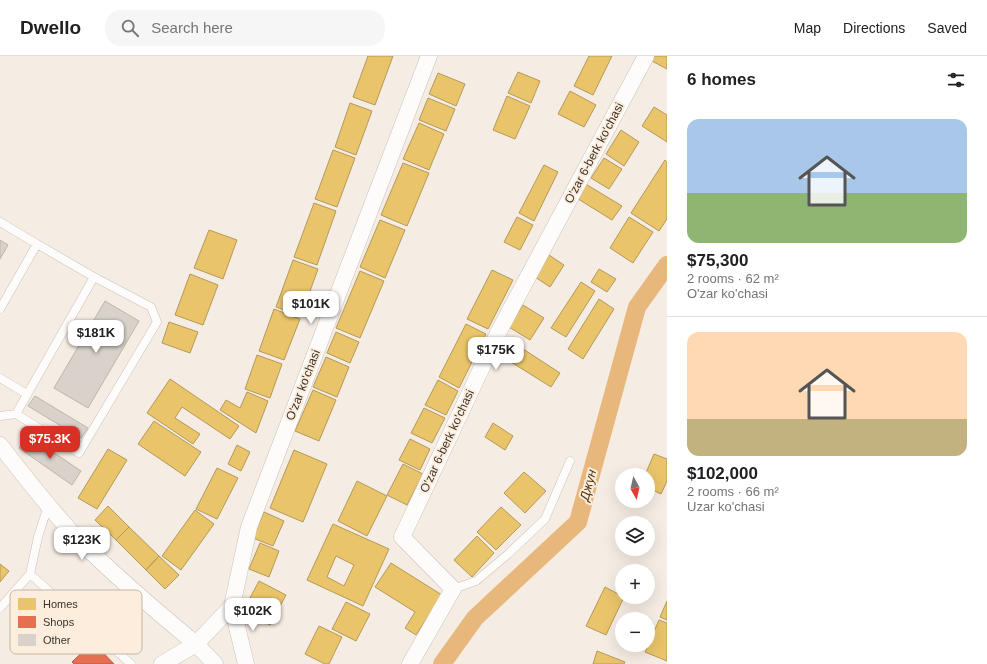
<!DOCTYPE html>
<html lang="en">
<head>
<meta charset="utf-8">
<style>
	:root { --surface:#fff; --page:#f6f6f6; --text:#202124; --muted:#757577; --line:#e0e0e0; --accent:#d93025 }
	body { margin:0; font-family:Arial,sans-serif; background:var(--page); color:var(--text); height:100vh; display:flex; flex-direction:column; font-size:15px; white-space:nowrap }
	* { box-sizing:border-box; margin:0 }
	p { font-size:13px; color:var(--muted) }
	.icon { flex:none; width:22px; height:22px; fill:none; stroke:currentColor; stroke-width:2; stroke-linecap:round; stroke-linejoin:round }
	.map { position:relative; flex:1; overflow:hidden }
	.drawer { display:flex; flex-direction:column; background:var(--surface); width:320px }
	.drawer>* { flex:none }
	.needle { width:26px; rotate:172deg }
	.fabs { position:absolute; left:615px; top:412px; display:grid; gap:8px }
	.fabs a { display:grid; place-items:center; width:40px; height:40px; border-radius:50%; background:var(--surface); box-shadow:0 4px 16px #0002; font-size:20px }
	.price { position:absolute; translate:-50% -34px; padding:0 9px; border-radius:8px; background:#fff; color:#222; font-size:13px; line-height:26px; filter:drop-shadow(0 1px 2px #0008) }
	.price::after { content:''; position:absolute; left:50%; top:24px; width:12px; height:9px; margin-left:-6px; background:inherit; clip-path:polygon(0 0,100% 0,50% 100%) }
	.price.selected { background:var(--accent); color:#fff }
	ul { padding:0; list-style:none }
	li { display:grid; align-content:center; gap:8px; height:212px; padding:0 20px }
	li+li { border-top:1px solid var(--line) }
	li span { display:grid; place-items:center; height:124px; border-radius:12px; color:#555 }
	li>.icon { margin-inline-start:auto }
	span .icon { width:72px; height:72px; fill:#fffc; stroke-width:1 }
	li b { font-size:17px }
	h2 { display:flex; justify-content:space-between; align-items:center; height:48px; padding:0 20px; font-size:17px }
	header { display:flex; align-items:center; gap:24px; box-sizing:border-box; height:56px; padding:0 20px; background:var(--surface); border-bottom:1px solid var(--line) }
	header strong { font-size:19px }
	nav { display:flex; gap:22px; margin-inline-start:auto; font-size:14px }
	.search { width:280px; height:36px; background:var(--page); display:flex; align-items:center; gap:10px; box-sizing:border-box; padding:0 14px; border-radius:16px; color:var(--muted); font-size:15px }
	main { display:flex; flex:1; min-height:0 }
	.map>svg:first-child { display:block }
	.homes { fill:#e9c46a; stroke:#b49958; fill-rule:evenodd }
	.shops { fill:#e76f51; stroke:#b35d46 }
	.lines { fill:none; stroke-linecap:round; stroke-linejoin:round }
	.canal { stroke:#e8b77c; stroke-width:18 }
	.building { fill:#d8d2ca; stroke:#bdb6af }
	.service-casing { stroke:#c8c2bb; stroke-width:9 }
	.minor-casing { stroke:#c8c2bb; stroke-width:17 }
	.service { stroke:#fefcfb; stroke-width:8 }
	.minor { stroke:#fefcfb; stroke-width:16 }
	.labels { text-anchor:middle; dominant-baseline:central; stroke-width:4; stroke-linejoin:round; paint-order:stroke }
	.street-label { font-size:12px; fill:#3a342d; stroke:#fceddc }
	.water-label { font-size:13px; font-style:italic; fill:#503513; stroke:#fceddc }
	.key { fill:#fceddc; stroke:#c2b6a8; stroke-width:1 }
	.key-label { font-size:11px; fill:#3a342d }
</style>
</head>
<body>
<header>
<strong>Dwello</strong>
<div class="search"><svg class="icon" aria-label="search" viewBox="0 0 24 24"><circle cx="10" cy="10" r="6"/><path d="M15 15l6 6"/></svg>Search here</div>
<nav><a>Map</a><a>Directions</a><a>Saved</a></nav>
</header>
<main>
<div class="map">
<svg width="667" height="608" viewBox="0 0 667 608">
	<rect width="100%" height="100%" fill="#f5ece3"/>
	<path class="homes" d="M368 0H393L375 49 353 41Z
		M589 0H612L593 39 574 30Z
		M652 0H667V13L650 4Z
		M518 16 540 25 531 47 508 37Z
		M438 17 465 28 456 50 429 38Z
		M570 35 596 49 584 71 558 58Z
		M507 40 530 50 515 83 493 74Z
		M428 42 455 53 446 75 419 64Z
		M350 47 372 55 356 99 335 91Z
		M654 51 667 59V86L642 70Z
		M419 67 444 78 429 114 403 103Z
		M621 74 639 86 624 110 606 98Z
		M333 94 355 102 337 151 315 143Z
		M604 102 622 113 609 133 591 122Z
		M665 104 667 106V163L659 175 631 157Z
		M403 107 429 117 407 170 381 159Z
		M544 109 558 116 534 165 519 157Z
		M584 127 622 150 612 164 575 141Z
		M314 147 336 155 317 209 294 201Z
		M517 161 533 169 520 194 504 186Z
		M629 161 653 176 633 207 610 192Z
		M380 164 405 174 385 222 360 211Z
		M209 174 237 184 223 223 194 212Z
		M549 199 564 209 550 231 535 221Z
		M293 204 318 213 301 260 276 251Z
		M599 213 616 223 607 236 591 226Z
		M492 214 513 224 488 273 467 263Z
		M360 215 384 225 360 282 336 272Z
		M190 218 218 229 203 269 175 259Z
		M581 226 595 235 566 281 551 272Z
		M599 243 614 253 583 303 568 293Z
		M523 249 544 262 530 284 509 271Z
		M274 253 300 263 284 304 259 295Z
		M169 266 198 276 190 297 162 287Z
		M466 268 486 278 459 332 439 321Z
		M336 276 359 286 350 307 327 297Z
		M520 291 560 317 551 331 511 306Z
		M257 299 282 308 270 342 245 333Z
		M326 301 349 311 337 341 313 331Z
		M170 323 239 370 230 383 182 351 175 362 200 378 193 388 147 357Z
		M438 324 458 335 446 359 425 349Z
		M313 334 336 344 319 385 295 375Z
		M247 336 268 345 256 377 220 354 226 344 240 352Z
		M424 352 445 362 432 387 411 377Z
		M154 365 201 396 185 420 138 388Z
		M493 367 513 380 505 394 485 381Z
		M410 383 430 393 420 414 399 404Z
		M237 389 250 396 241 415 228 408Z
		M108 393 127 404 97 453 78 442Z
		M294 394 327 408 303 466 270 452Z
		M654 398 667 403V425L661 438 648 432V419H645Z
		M403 408 423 418 407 449 387 439Z
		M217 412 238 422 217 463 196 453Z
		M524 416 546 435 525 457 504 437Z
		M357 425 387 440 367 480 338 465Z
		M108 450 129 471 116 484 95 464Z
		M501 451 521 469 496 494 477 476Z
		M195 454 214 468 181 514 162 500Z
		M264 456 284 465 273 490 253 482Z
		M333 468 389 493 363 550 307 524ZM336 500 354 509 344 530 327 521Z
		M129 471 159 500 146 514 116 484Z
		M477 480 494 497 472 521 454 504Z
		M260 487 279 495 269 521 249 513Z
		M159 500 179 519 165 533 146 514Z
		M391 507 442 539 416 579 405 572 415 556 375 531Z
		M0 508 9 515 0 526Z
		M259 525 286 539 270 569 243 555Z
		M605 531 624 541 606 579 586 570Z
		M667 545V564L660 561Z
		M346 546 370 558 356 585 332 573Z
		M659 564 667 567V605L645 596Z
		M319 570 342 581 329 608H325L305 598Z
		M597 595 625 606 624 608H593Z"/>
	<path class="shops" d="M93 586 114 608H74L72 606Z"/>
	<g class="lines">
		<path class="canal" d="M442 608 475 562 578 466 637 251 667 209"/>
	</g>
	<path class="building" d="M0 184 8 189 0 203Z
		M105 245 139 265 88 352 54 332Z
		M35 340 88 372 81 382 28 350Z
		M28 379 81 415 72 429 19 392Z"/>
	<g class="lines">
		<defs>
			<path id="service" d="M0 166 37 188
				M0 253 37 188 94 221 16 358
				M0 322 27 338
				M0 360 16 358 79 397 157 266 151 251 94 221
				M30 518 131 608
				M453 533 476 525 507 499 545 463 570 405
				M0 552 30 518 38 481 48 450"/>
			<path id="minor" d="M0 389C25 421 50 454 78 483 115 520 156 555 196 588L162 608
				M215 608 196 588 232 550
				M246 608 232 550 249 471 429 0
				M410 608 453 533 402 481 499 275 646 0"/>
		</defs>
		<use href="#service" class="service-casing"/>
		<use href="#minor" class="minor-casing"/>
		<use href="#service" class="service"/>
		<use href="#minor" class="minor"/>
	</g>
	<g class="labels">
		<g class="street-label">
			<text transform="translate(594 97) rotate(-62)">O'zar 6-berk ko'chasi</text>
			<text transform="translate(303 329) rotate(-69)">O'zar ko'chasi</text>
			<text transform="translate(447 385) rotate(-65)">O'zar 6-berk ko'chasi</text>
		</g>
		<g class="water-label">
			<text transform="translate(588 429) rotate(-75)">Джун</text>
		</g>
	</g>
	<rect x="10" y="534" width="132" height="64" rx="6" class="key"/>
	<rect x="18" y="542" width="18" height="12" fill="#e9c46a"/>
	<rect x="18" y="560" width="18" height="12" fill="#e76f51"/>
	<rect x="18" y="578" width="18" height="12" fill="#d8d2ca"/>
	<g class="key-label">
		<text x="43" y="552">Homes</text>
		<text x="43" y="570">Shops</text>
		<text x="43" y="588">Other</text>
	</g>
</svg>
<div class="fabs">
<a><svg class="needle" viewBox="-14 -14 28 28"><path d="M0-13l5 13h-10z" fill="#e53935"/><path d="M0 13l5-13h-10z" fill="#757577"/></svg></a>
<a><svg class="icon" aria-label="layers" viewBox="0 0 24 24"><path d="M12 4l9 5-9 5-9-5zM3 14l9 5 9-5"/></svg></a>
<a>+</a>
<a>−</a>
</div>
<b class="price" style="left:311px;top:269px">$101K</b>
<b class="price" style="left:96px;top:298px">$181K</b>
<b class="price" style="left:496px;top:315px">$175K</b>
<b class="price selected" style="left:50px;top:404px">$75.3K</b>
<b class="price" style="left:82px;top:505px">$123K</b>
<b class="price" style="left:253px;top:576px">$102K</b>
</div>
<section class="drawer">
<h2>6 homes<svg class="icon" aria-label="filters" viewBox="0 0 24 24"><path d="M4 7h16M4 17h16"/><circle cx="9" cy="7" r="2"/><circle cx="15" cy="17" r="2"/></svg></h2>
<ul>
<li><span style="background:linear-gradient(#a9c7e8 60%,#8fb573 0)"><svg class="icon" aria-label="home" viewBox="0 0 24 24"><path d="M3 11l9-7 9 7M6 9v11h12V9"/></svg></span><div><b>$75,300</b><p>2 rooms · 62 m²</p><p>O'zar ko'chasi</p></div></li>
<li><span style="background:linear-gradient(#ffd9b3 70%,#c2b280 0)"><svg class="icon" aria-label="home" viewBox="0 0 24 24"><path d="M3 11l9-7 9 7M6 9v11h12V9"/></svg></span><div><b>$102,000</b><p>2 rooms · 66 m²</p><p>Uzar ko'chasi</p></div></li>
</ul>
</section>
</main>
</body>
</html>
